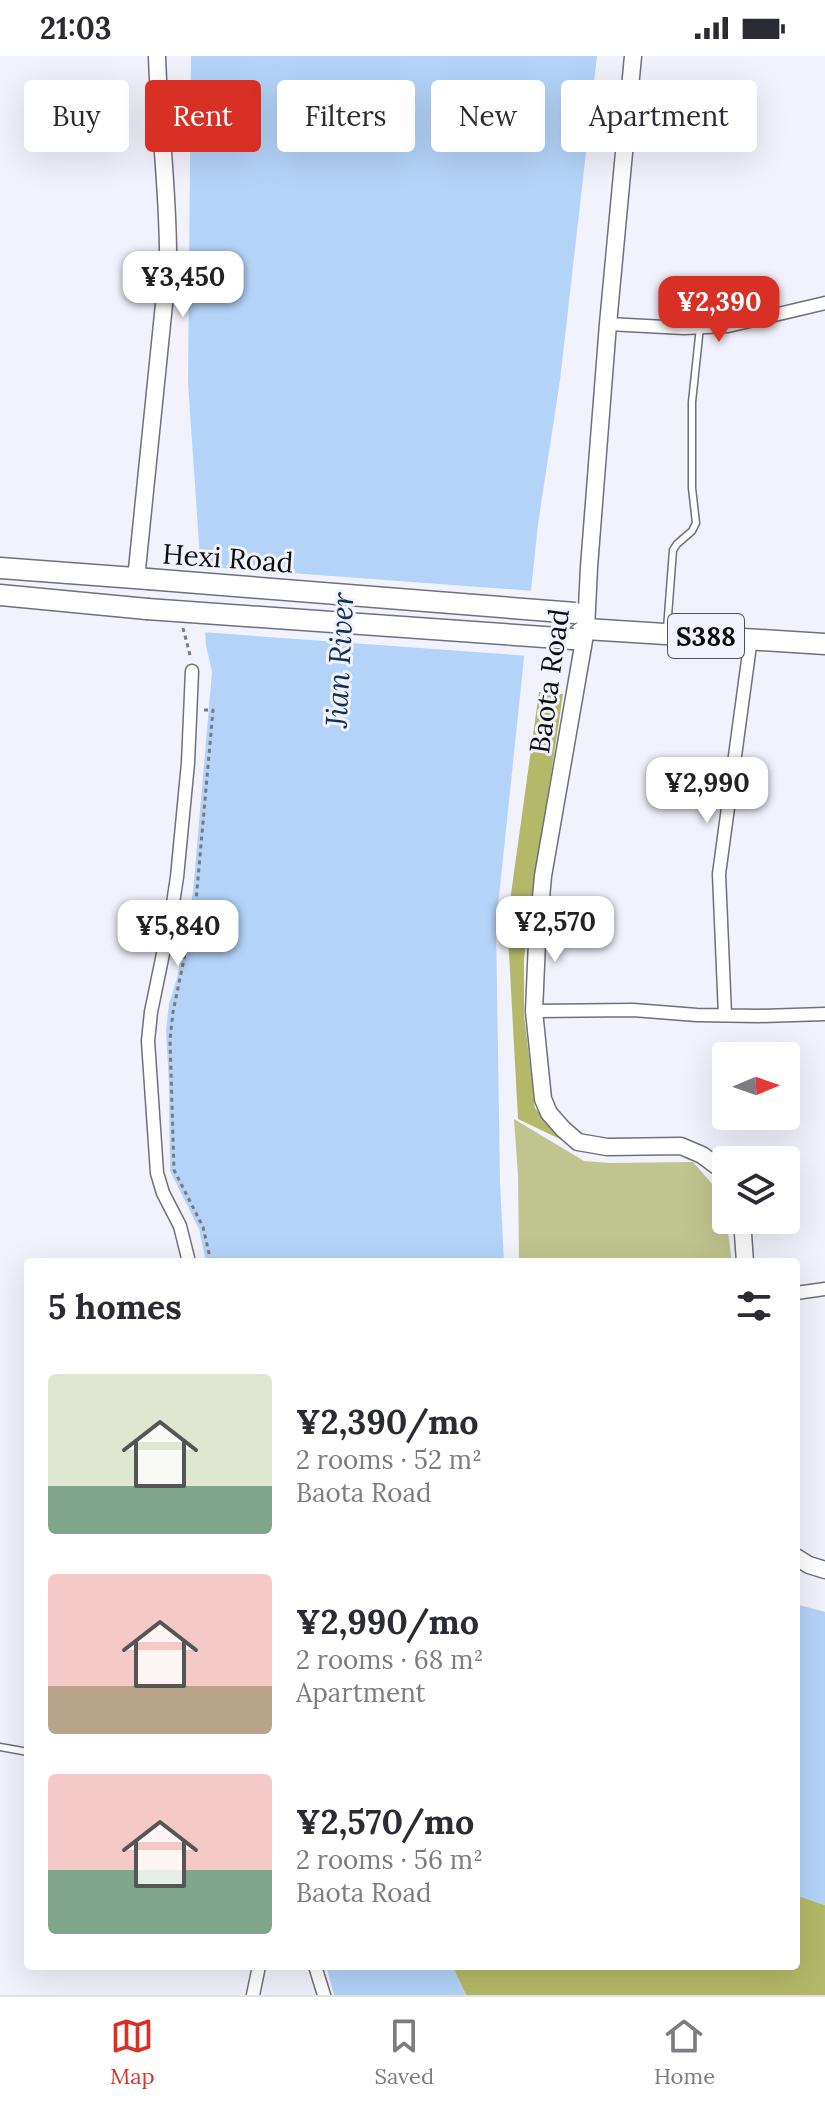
<!DOCTYPE html>
<html lang="en">
<head>
<meta charset="utf-8">
<style>
	:root { --surface:#fff; --page:#f7f7f7; --text:#2b2b33; --muted:#7c7c81; --line:#e1e1e2; --accent:#d93025 }
	body { margin:0; font-family:Lora,serif; background:var(--page); color:var(--text); height:100vh; display:flex; flex-direction:column; font-size:30px; white-space:nowrap }
	* { box-sizing:border-box; margin:0 }
	p { font-size:26px; color:var(--muted) }
	.icon { flex:none; width:44px; height:44px; fill:none; stroke:currentColor; stroke-width:2; stroke-linecap:round; stroke-linejoin:round }
	.map { position:relative; flex:1; overflow:hidden }
	.details { position:absolute; left:24px; top:1202px; width:776px; height:712px; display:flex; flex-direction:column; background:var(--surface); border-radius:8px; box-shadow:0 8px 32px #0002 }
	.details>* { flex:none }
	.banner { position:absolute; left:24px; top:24px; width:778px; height:72px; display:flex; gap:16px }
	.needle { width:52px; rotate:88deg }
	.buttons { position:absolute; left:712px; top:986px; display:grid; gap:16px }
	.buttons a { display:grid; place-items:center; width:88px; height:88px; border-radius:8px; background:var(--surface); box-shadow:0 8px 32px #0002; font-size:40px }
	.price { position:absolute; translate:-50% -68px; padding:0 18px; border-radius:16px; background:#fff; color:#222; font-size:26px; line-height:52px; filter:drop-shadow(0 2px 4px #0008) }
	.price::after { content:''; position:absolute; left:50%; top:48px; width:24px; height:18px; margin-left:-12px; background:inherit; clip-path:polygon(0 0,100% 0,50% 100%) }
	.price.selected { background:var(--accent); color:#fff }
	ul { padding:0; list-style:none }
	li { display:flex; align-items:center; gap:24px; height:200px; padding:0 24px }
	li span { display:grid; place-items:center; flex:none; width:224px; height:160px; border-radius:8px; color:#555 }
	li>.icon { margin-inline-start:auto }
	span .icon { width:96px; height:96px; fill:#fffc; stroke-width:1 }
	li b { font-size:34px }
	h2 { display:flex; justify-content:space-between; align-items:center; height:96px; padding:0 24px; font-size:34px }
	.pill { padding:0 28px; border-radius:8px; background:var(--surface); box-shadow:0 8px 32px #0002; font-size:28px; line-height:72px }
	.pill.selected { background:var(--accent); color:#fff }
	.status { display:flex; justify-content:space-between; align-items:center; height:56px; padding:0 40px; background:var(--surface); direction:ltr }
	.status svg { height:22px; fill:currentColor }
	.tabs { display:flex; justify-content:space-around; align-items:center; height:112px; border-top:2px solid var(--line); background:var(--surface); font-size:22px; color:var(--muted) }
	.tabs a { display:grid; justify-items:center; gap:4px }
	.tabs .selected { color:var(--accent) }
	.map>svg:first-child { display:block }
	.green { fill:#c0c48e }
	.forest { fill:#b4b969 }
	.water { fill:#b3d3f8 }
	.pier { fill:#f1f2fc }
	.lines { fill:none; stroke-linecap:round; stroke-linejoin:round }
	.service-casing { stroke:#6f7079; stroke-width:9 }
	.minor-casing { stroke:#6f7079; stroke-width:15 }
	.tertiary-casing { stroke:#6f7079; stroke-width:19 }
	.primary-casing { stroke:#6f7079; stroke-width:23 }
	.path { stroke:#797a80; stroke-width:3; stroke-dasharray:4 4; stroke-linecap:butt }
	.service { stroke:#fff; stroke-width:6 }
	.minor { stroke:#fff; stroke-width:12 }
	.tertiary { stroke:#fff; stroke-width:16 }
	.primary { stroke:#fff; stroke-width:20 }
	.primary-bridge-casing { stroke:#6f7079; stroke-width:23; stroke-linecap:butt }
	.primary-bridge { stroke:#fff; stroke-width:20 }
	.labels { text-anchor:middle; dominant-baseline:central; stroke-width:6; stroke-linejoin:round; paint-order:stroke }
	.shield { fill:#f1f2fc; stroke:#515156; stroke-width:2 }
	.shield-label { font-size:26px; font-weight:bold; fill:#0c0c0f }
	.street-label { font-size:28px; fill:#0c0c0f; stroke:#f1f2fc }
	.water-label { font-size:30px; font-style:italic; fill:#0d3258; stroke:#f1f2fc }
</style>
</head>
<body>
<div class="status"><b>21:03</b><svg viewBox="0 0 49 12"><path d="M0 12V9h3v3zM5 12V6h3v6zM10 12V3h3v9zM15 12V0h3v12zM26 1h20v11H26zM47 4h2v5h-2z"/></svg></div>
<div class="map">
<svg width="825" height="1939" viewBox="0 0 825 1939">
	<rect width="100%" height="100%" fill="#f1f2fc"/>
	<path class="green" d="M514 1063 584 1105 610 1107 693 1106 720 1137 725 1153 732 1206H519L518 1119Z"/>
	<path class="forest" d="M539 636 563 638 524 902V958L535 1052 564 1085 518 1063 508 879 511 838Z
		M796 1839 825 1849V1939H466L452 1910H796Z"/>
	<path class="water" d="M191 0H597L560 324 538 468 496 869 500 1126 504 1206H206L199 1173 170 1115 169 1029 166 974 169 948 177 922 193 836 212 616 206 589 188 327Z
		M796 1548 825 1556V1849L796 1839Z
		M326 1910H452L466 1939H334Z"/>
	<path class="pier" d="M196 510 535 535 529 600 201 576Z"/>
	<g class="lines">
		<defs>
			<path id="service" d="M667 573 673 494 677 488 692 475 696 467 692 432V346L700 271
				M0 1691 28 1696"/>
			<path id="minor" d="M608 268 684 272 728 270 825 247
				M534 955 633 954 697 959 758 960 825 958
				M725 959 719 818 751 582
				M189 1206 180 1170 163 1137 157 1117 148 985 151 956 172 854 177 821 188 707 192 615
				M796 1237 825 1233
				M315 1910 324 1939
				M253 1939 259 1910"/>
			<path id="tertiary" d="M633 0 608 268 589 511 586 573 543 820 537 886 534 955 543 1043 549 1057 563 1073 578 1086 607 1091 681 1090 702 1099 721 1113 726 1120
				M136 523 168 209C169 139 159 70 157 0
				M742 1164 745 1206
				M796 1501 809 1509 825 1514"/>
			<path id="primary" d="M0 512 148 523
				M0 539 147 553
				M573 583 586 573 825 588"/>
		</defs>
		<use href="#service" class="service-casing"/>
		<use href="#minor" class="minor-casing"/>
		<use href="#tertiary" class="tertiary-casing"/>
		<use href="#primary" class="primary-casing"/>
		<path class="path" d="M183 572 191 603
			M204 654H213L196 845 173 956 170 984 174 1114 203 1171 211 1206"/>
		<use href="#service" class="service"/>
		<use href="#minor" class="minor"/>
		<use href="#tertiary" class="tertiary"/>
		<use href="#primary" class="primary"/>
		<defs>
			<path id="primary-bridge" d="M148 523 575 557
				M147 553 573 583"/>
		</defs>
		<use href="#primary-bridge" class="primary-bridge-casing"/>
		<use href="#primary-bridge" class="primary-bridge"/>
	</g>
	<g class="labels">
		<rect class="shield" x="668" y="558" width="76" height="44" rx="6"/>
		<g class="shield-label">
			<text x="706" y="580">S388</text>
		</g>
		<g class="street-label">
			<text transform="translate(228 502) rotate(4)">Hexi Road</text>
			<text transform="translate(549 625) rotate(-82)">Baota Road</text>
		</g>
		<g class="water-label">
			<text transform="translate(339 604) rotate(-87)">Jian River</text>
		</g>
	</g>
</svg>
<div class="buttons">
<a><svg class="needle" viewBox="-14 -14 28 28"><path d="M0-13l5 13h-10z" fill="#e53935"/><path d="M0 13l5-13h-10z" fill="#7c7c81"/></svg></a>
<a><svg class="icon" aria-label="layers" viewBox="0 0 24 24"><path d="M12 4l9 5-9 5-9-5zM3 14l9 5 9-5"/></svg></a>
</div>
<b class="price" style="left:183px;top:263px">¥3,450</b>
<b class="price selected" style="left:719px;top:288px">¥2,390</b>
<b class="price" style="left:707px;top:769px">¥2,990</b>
<b class="price" style="left:555px;top:908px">¥2,570</b>
<b class="price" style="left:178px;top:912px">¥5,840</b>
<div class="banner">
<a class="pill">Buy</a>
<a class="pill selected">Rent</a>
<a class="pill">Filters</a>
<a class="pill">New</a>
<a class="pill">Apartment</a>
</div>
<section class="details">
<h2>5 homes<svg class="icon" aria-label="filters" viewBox="0 0 24 24"><path d="M4 7h16M4 17h16"/><circle cx="9" cy="7" r="2"/><circle cx="15" cy="17" r="2"/></svg></h2>
<ul>
<li><span style="background:linear-gradient(#dfe7d0 70%,#7fa58c 0)"><svg class="icon" aria-label="home" viewBox="0 0 24 24"><path d="M3 11l9-7 9 7M6 9v11h12V9"/></svg></span><div><b>¥2,390/mo</b><p>2 rooms · 52 m²</p><p>Baota Road</p></div></li>
<li><span style="background:linear-gradient(#f6c9c9 70%,#b9a48a 0)"><svg class="icon" aria-label="home" viewBox="0 0 24 24"><path d="M3 11l9-7 9 7M6 9v11h12V9"/></svg></span><div><b>¥2,990/mo</b><p>2 rooms · 68 m²</p><p>Apartment</p></div></li>
<li><span style="background:linear-gradient(#f6c9c9 60%,#7fa58c 0)"><svg class="icon" aria-label="home" viewBox="0 0 24 24"><path d="M3 11l9-7 9 7M6 9v11h12V9"/></svg></span><div><b>¥2,570/mo</b><p>2 rooms · 56 m²</p><p>Baota Road</p></div></li>
</ul>
</section>
</div>
<nav class="tabs">
<a class="selected"><svg class="icon" aria-label="map" viewBox="0 0 24 24"><path d="M3 6l6-2 6 2 6-2v14l-6 2-6-2-6 2zM9 4v14M15 6v14"/></svg>Map</a>
<a><svg class="icon" aria-label="saved" viewBox="0 0 24 24"><path d="M7 4h10v16l-5-4-5 4z"/></svg>Saved</a>
<a><svg class="icon" aria-label="home" viewBox="0 0 24 24"><path d="M3 11l9-7 9 7M6 9v11h12V9"/></svg>Home</a>
</nav>
</body>
</html>
